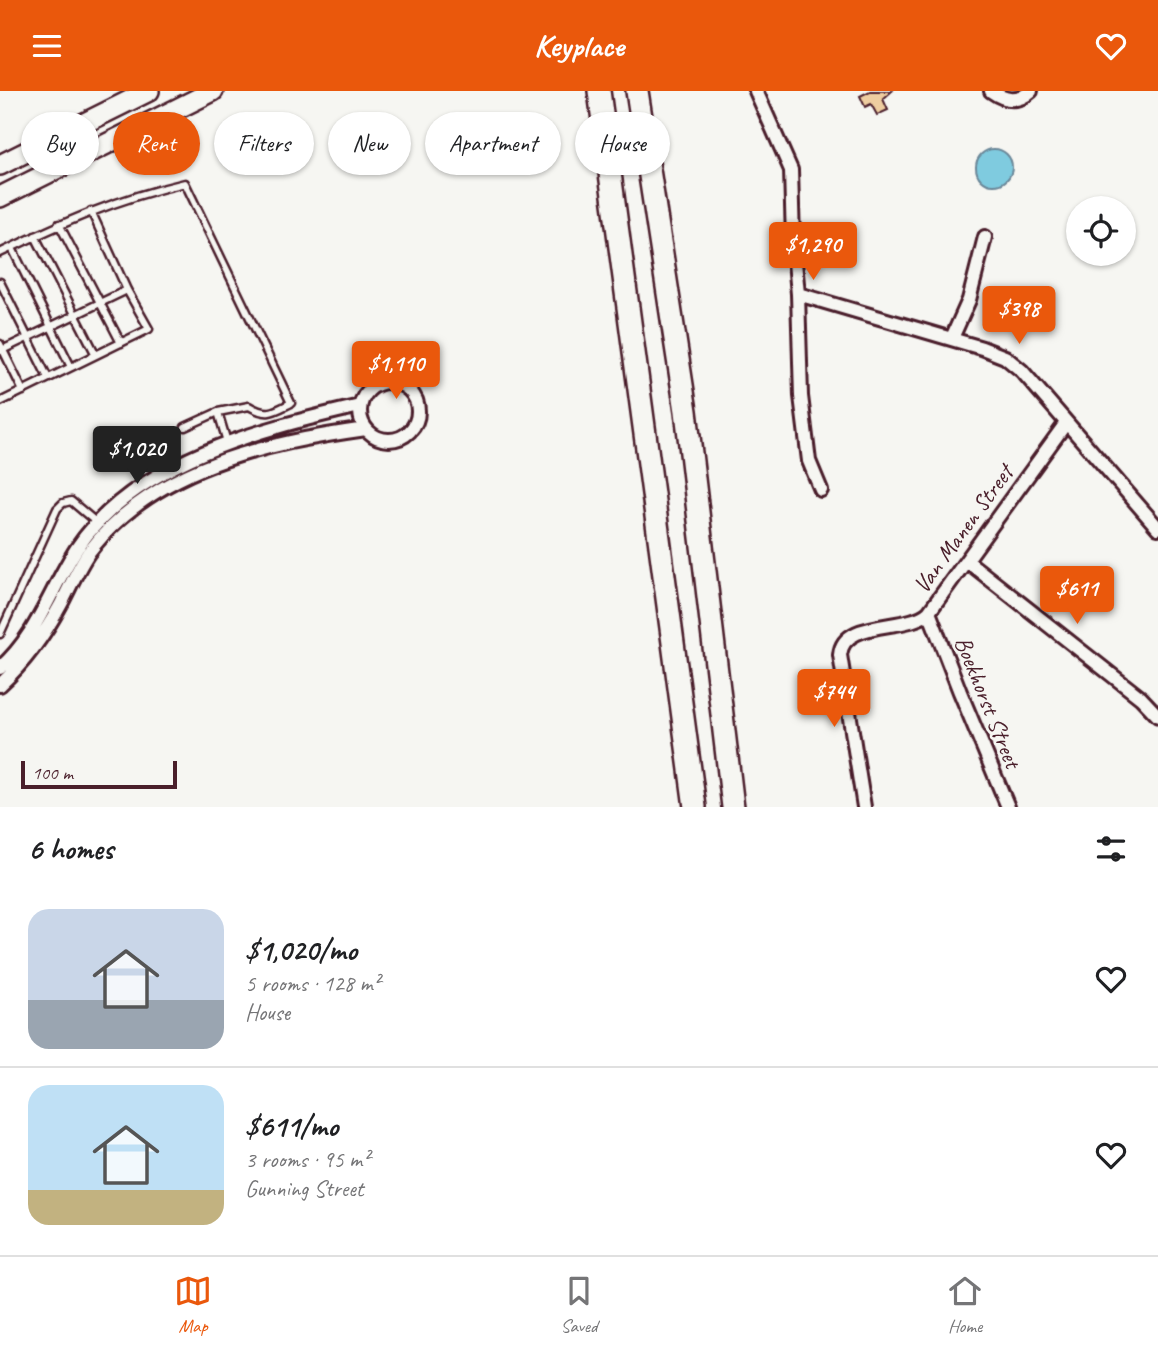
<!DOCTYPE html>
<html lang="en">
<head>
<meta charset="utf-8">
<style>
	:root { --surface:#fff; --page:#f2f2f2; --text:#202124; --muted:#757577; --line:#e0e0e0; --accent:#ea580c }
	body { margin:0; font-family:Caveat,sans-serif; background:var(--page); color:var(--text); height:100vh; display:flex; flex-direction:column; font-size:26px; white-space:nowrap }
	* { box-sizing:border-box; margin:0 }
	p { font-size:23px; color:var(--muted) }
	.icon { flex:none; width:38px; height:38px; fill:none; stroke:currentColor; stroke-width:2; stroke-linecap:round; stroke-linejoin:round }
	.map { position:relative; height:716px; overflow:hidden }
	.sheet { display:flex; flex-direction:column; background:var(--surface); flex:1 }
	.sheet>* { flex:none }
	.guide { position:absolute; left:21px; top:21px; width:700px; height:63px; display:flex; gap:14px }
	.controls { position:absolute; left:1066px; top:105px; display:grid; gap:14px }
	.controls a { display:grid; place-items:center; width:70px; height:70px; border-radius:50%; background:var(--surface); box-shadow:0 2px 5px #0004; font-size:35px }
	.scale { position:absolute; left:21px; bottom:18px; width:156px; box-sizing:border-box; padding-left:7px; border:4px solid #4a1f2b; border-top:0; font-size:19px; line-height:24px; white-space:nowrap; color:#4a1f2b; -webkit-text-stroke:5px #f6f6f2; paint-order:stroke }
	.price { position:absolute; translate:-50% -60px; padding:0 16px; border-radius:7px; background:var(--accent); color:#fff; font-size:23px; line-height:46px; filter:drop-shadow(0 2px 4px #0008) }
	.price::after { content:''; position:absolute; left:50%; top:42px; width:21px; height:16px; margin-left:-10px; background:inherit; clip-path:polygon(0 0,100% 0,50% 100%) }
	.price.active { background:#222; color:#fff }
	ul { padding:0; list-style:none }
	li { display:flex; align-items:center; gap:21px; height:175px; padding:0 28px }
	li+li { border-top:2px solid var(--line) }
	li span { display:grid; place-items:center; flex:none; width:196px; height:140px; border-radius:21px; color:#555 }
	li>.icon { margin-inline-start:auto }
	span .icon { width:84px; height:84px; fill:#fffc; stroke-width:1 }
	li b { font-size:30px }
	h2 { display:flex; justify-content:space-between; align-items:center; height:84px; padding:0 28px; font-size:30px }
	.pill { padding:0 24px; border-radius:32px; background:var(--surface); box-shadow:0 2px 5px #0004; font-size:24px; line-height:63px }
	.pill.active { background:var(--accent); color:#fff }
	header { display:flex; justify-content:space-between; align-items:center; height:91px; padding:0 28px; background:var(--accent); color:#fff; font-size:32px; font-weight:800 }
	.tab-bar { display:flex; justify-content:space-around; align-items:center; height:98px; border-top:2px solid var(--line); background:var(--surface); font-size:19px; color:var(--muted) }
	.tab-bar a { display:grid; justify-items:center; gap:4px }
	.tab-bar .active { color:var(--accent) }
	.map>svg:first-child { display:block }
	.water { fill:#7fcbdf; stroke:#6a8697; stroke-width:2 }
	.building { fill:#eecda0; stroke:#4a1f2b; stroke-width:2 }
	.lines { fill:none; stroke-linecap:round; stroke-linejoin:round }
	.lane-casing { stroke:#4a1f2b; stroke-width:11 }
	.street-casing { stroke:#4a1f2b; stroke-width:18 }
	.primary-casing { stroke:#4a1f2b; stroke-width:24 }
	.highway-casing { stroke:#4a1f2b; stroke-width:26 }
	.lane { stroke:#f6f6f2; stroke-width:6 }
	.street { stroke:#f6f6f2; stroke-width:12 }
	.primary { stroke:#f6f6f2; stroke-width:19 }
	.highway { stroke:#f6f6f2; stroke-width:21 }
	.labels { text-anchor:middle; dominant-baseline:central; stroke-width:5; stroke-linejoin:round; paint-order:stroke }
	.street-label { font-size:24px; fill:#4a1f2b; stroke:#f6f6f2 }
</style>
</head>
<body>
<header><svg class="icon" aria-label="menu" viewBox="0 0 24 24"><path d="M4 6h16M4 12h16M4 18h16"/></svg>Keyplace<svg class="icon" aria-label="heart" viewBox="0 0 24 24"><path d="M12 20l-8-8c-3-5 5-10 8-4 3-6 11-1 8 4z"/></svg></header>
<div class="map">
<svg width="1158" height="716" viewBox="0 0 1158 716">
	<rect width="100%" height="100%" fill="#f6f6f2"/>
	<filter id="ink" filterUnits="userSpaceOnUse"><feTurbulence type="fractalNoise" baseFrequency=".0143" numOctaves="2"/><feDisplacementMap in="SourceGraphic" scale="14" xChannelSelector="R" yChannelSelector="G"/><feConvolveMatrix kernelMatrix="1 2 1 2 8 2 1 2 1" color-interpolation-filters="sRGB"/></filter>
	<g filter="url(#ink)">
		<path class="water" d="M976 76a18 18 0 1 1 36 0a18 18 0 1 1-36 0Z"/>
		<path class="building" d="M870 0H892L883 8 888 19 877 24 871 13 865 16 860 5Z"/>
		<g class="lines">
			<defs>
				<path id="lane" d="M59 133 121 252
					M35 145 96 264
					M12 157 71 276
					M0 162C64 131 116 108 185 92L291 312C273 321 268 326 249 315L218 321
					M0 191 48 287
					M0 253 23 300
					M0 260 127 199
					M0 311 149 238 127 199 91 120
					M185 336 218 321 227 351
					M0 543 57 418 63 412 71 410 97 432"/>
				<path id="street" d="M756 0 791 79 793 149 798 203 801 305 809 370 821 399
					M991 0C1005 10 1018 12 1031 0
					M798 203 982 257 1005 266 1022 280 1158 437
					M952 247 969 209 985 146
					M360 320a29 29 0 1 1 58 0a29 29 0 1 1-58 0Z
					M967 470 1141 607 1158 625
					M929 521 960 601 1008 716
					M0 577C37 545 51 497 77 457 136 369 264 337 360 315
					M0 594C25 571 45 543 61 513 70 496 78 477 89 461 154 375 267 352 366 338
					M864 716 840 564C843 527 908 541 929 521L1066 332"/>
				<path id="primary" d="M0 74 149 0
					M0 106 213 0"/>
				<path id="highway" d="M599 0 695 716
					M637 0 686 320 733 716"/>
			</defs>
			<use href="#lane" class="lane-casing"/>
			<use href="#street" class="street-casing"/>
			<use href="#primary" class="primary-casing"/>
			<use href="#highway" class="highway-casing"/>
			<use href="#lane" class="lane"/>
			<use href="#street" class="street"/>
			<use href="#primary" class="primary"/>
			<use href="#highway" class="highway"/>
		</g>
	</g>
	<g class="labels">
		<g class="street-label">
			<text transform="translate(963 438) rotate(-54)">Van Manen Street</text>
			<text transform="translate(988 611) rotate(68)">Boekhorst Street</text>
		</g>
	</g>
</svg>
<div class="controls">
<a><svg class="icon" aria-label="locate" viewBox="0 0 24 24"><circle cx="12" cy="12" r="6"/><path d="M12 2v4M12 18v4M2 12h4M18 12h4"/></svg></a>
</div>
<div class="scale">100 m</div>
<b class="price" style="left:813px;top:191px">$1,290</b>
<b class="price" style="left:1019px;top:255px">$398</b>
<b class="price" style="left:396px;top:310px">$1,110</b>
<b class="price active" style="left:137px;top:395px">$1,020</b>
<b class="price" style="left:1077px;top:535px">$611</b>
<b class="price" style="left:834px;top:638px">$744</b>
<div class="guide">
<a class="pill">Buy</a>
<a class="pill active">Rent</a>
<a class="pill">Filters</a>
<a class="pill">New</a>
<a class="pill">Apartment</a>
<a class="pill">House</a>
</div>
</div>
<section class="sheet">
<h2>6 homes<svg class="icon" aria-label="filters" viewBox="0 0 24 24"><path d="M4 7h16M4 17h16"/><circle cx="9" cy="7" r="2"/><circle cx="15" cy="17" r="2"/></svg></h2>
<ul>
<li><span style="background:linear-gradient(#c9d6e8 65%,#9aa5b1 0)"><svg class="icon" aria-label="home" viewBox="0 0 24 24"><path d="M3 11l9-7 9 7M6 9v11h12V9"/></svg></span><div><b>$1,020/mo</b><p>5 rooms · 128 m²</p><p>House</p></div><svg class="icon" aria-label="heart" viewBox="0 0 24 24"><path d="M12 20l-8-8c-3-5 5-10 8-4 3-6 11-1 8 4z"/></svg></li>
<li><span style="background:linear-gradient(#bfe0f5 75%,#c2b280 0)"><svg class="icon" aria-label="home" viewBox="0 0 24 24"><path d="M3 11l9-7 9 7M6 9v11h12V9"/></svg></span><div><b>$611/mo</b><p>3 rooms · 95 m²</p><p>Gunning Street</p></div><svg class="icon" aria-label="heart" viewBox="0 0 24 24"><path d="M12 20l-8-8c-3-5 5-10 8-4 3-6 11-1 8 4z"/></svg></li>
</ul>
</section>
<nav class="tab-bar">
<a class="active"><svg class="icon" aria-label="map" viewBox="0 0 24 24"><path d="M3 6l6-2 6 2 6-2v14l-6 2-6-2-6 2zM9 4v14M15 6v14"/></svg>Map</a>
<a><svg class="icon" aria-label="saved" viewBox="0 0 24 24"><path d="M7 4h10v16l-5-4-5 4z"/></svg>Saved</a>
<a><svg class="icon" aria-label="home" viewBox="0 0 24 24"><path d="M3 11l9-7 9 7M6 9v11h12V9"/></svg>Home</a>
</nav>
</body>
</html>
